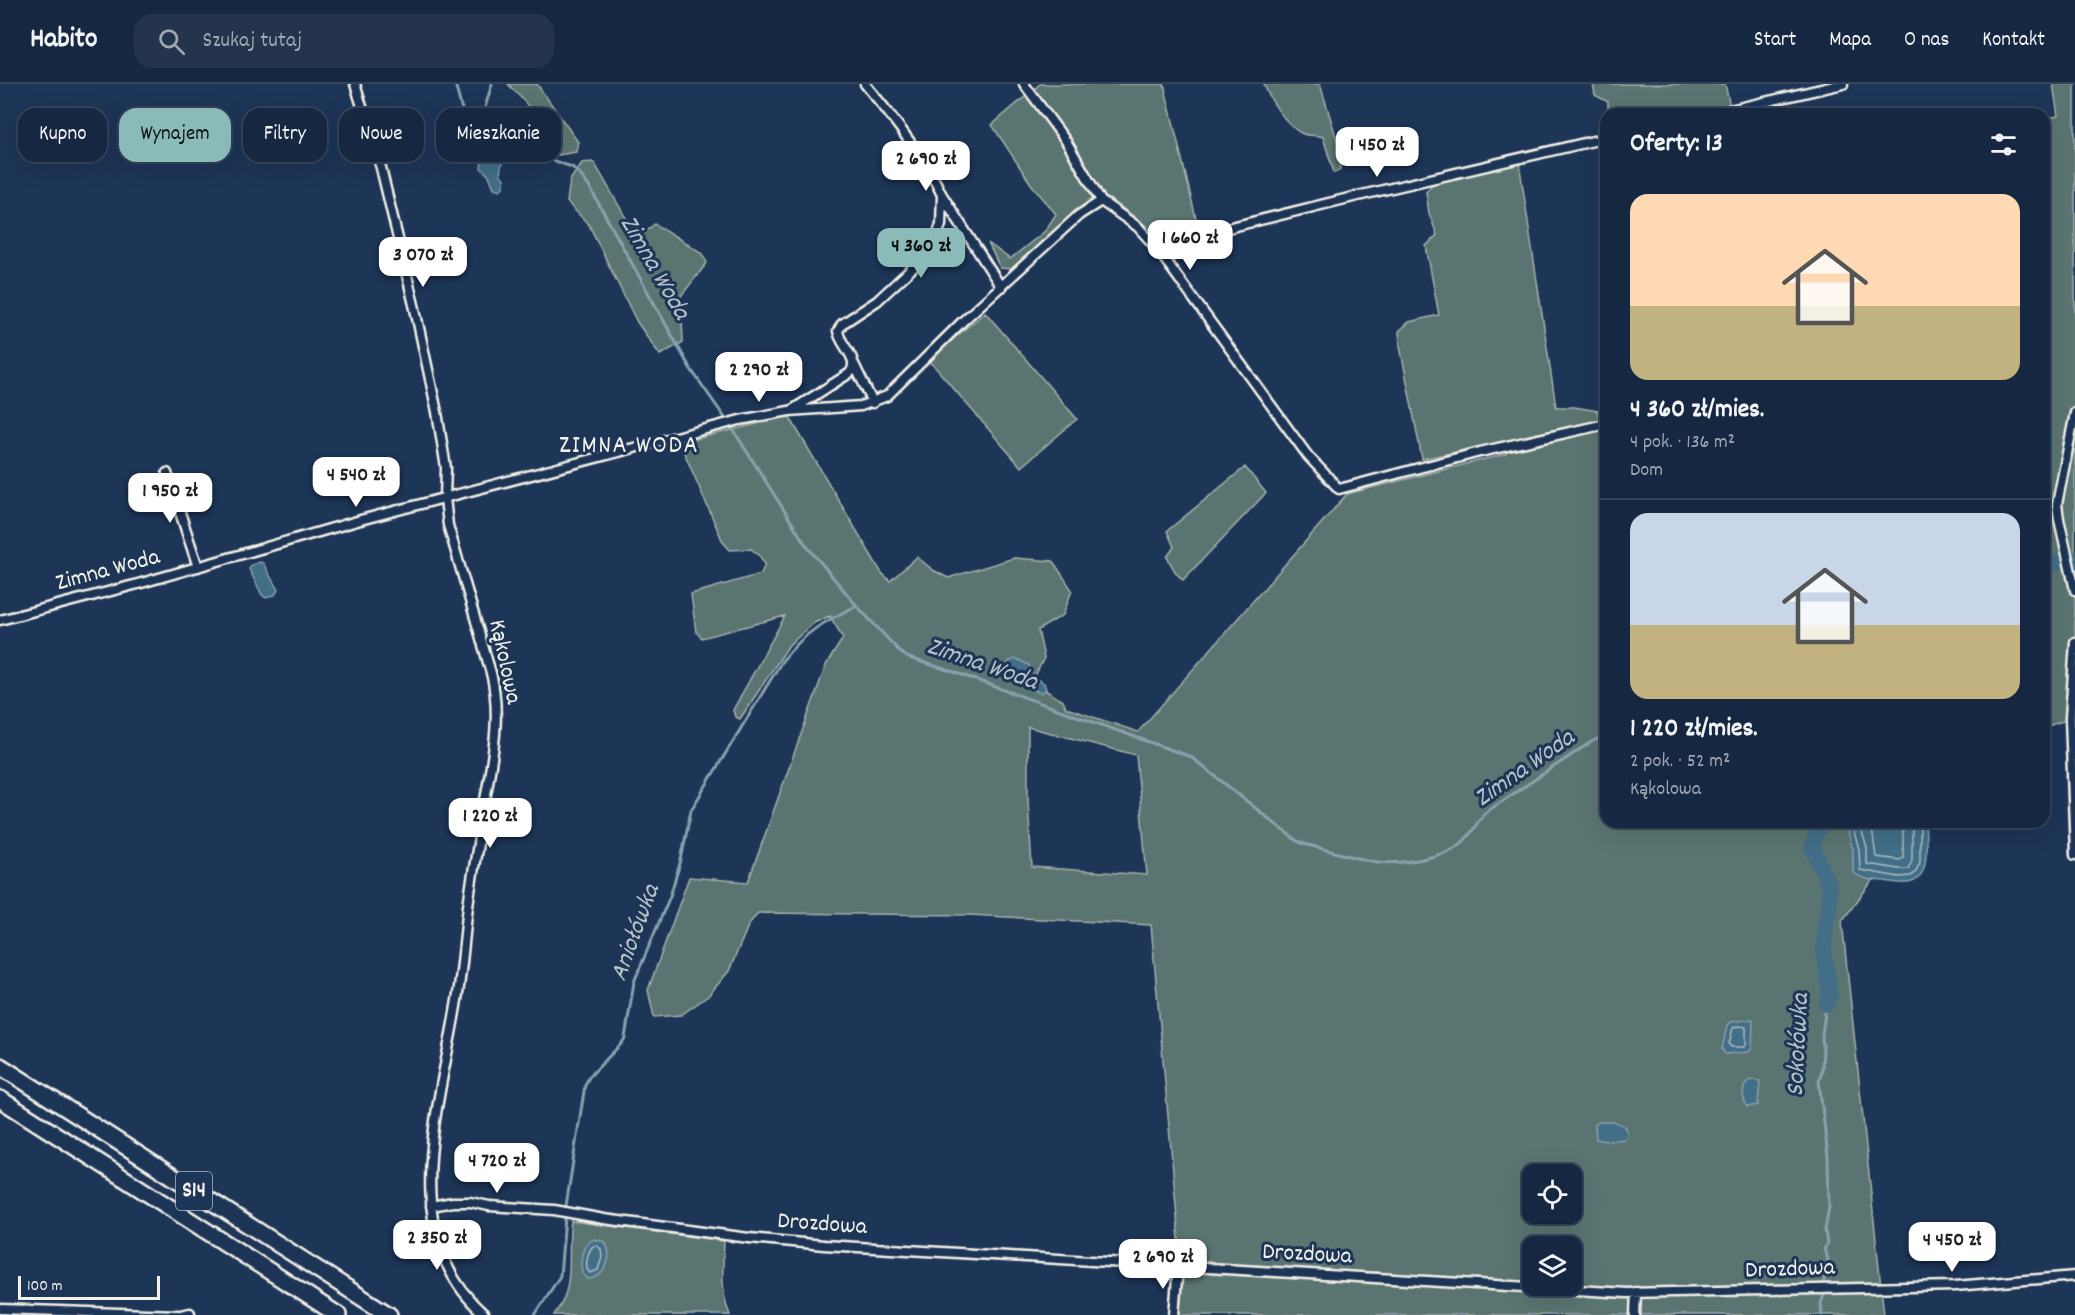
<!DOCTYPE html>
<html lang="pl">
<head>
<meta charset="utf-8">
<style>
	:root { --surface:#162841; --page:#23344c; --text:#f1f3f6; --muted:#9ea6b1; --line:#35445a; --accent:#8bbbb9 }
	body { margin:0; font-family:Dekko,sans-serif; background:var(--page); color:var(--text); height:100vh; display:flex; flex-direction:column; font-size:22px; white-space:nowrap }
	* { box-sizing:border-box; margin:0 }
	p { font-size:20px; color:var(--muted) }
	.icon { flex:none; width:33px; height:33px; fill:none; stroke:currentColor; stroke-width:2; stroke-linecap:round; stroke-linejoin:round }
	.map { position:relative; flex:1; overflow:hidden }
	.details { position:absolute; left:1600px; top:24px; width:450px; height:720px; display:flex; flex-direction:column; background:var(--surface); border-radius:18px; box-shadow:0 6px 24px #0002,0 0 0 2px var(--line) }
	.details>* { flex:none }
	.guide { position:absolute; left:18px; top:24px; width:570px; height:54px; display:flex; gap:12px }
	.controls { position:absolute; left:1522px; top:1080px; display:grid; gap:12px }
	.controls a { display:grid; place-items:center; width:60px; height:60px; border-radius:12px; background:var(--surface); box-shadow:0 6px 24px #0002,0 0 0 2px var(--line); font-size:30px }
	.scale { position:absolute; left:18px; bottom:15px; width:142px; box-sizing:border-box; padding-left:6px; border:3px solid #f4f1e8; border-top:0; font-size:16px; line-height:21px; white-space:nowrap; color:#f4f1e8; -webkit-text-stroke:4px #1d3557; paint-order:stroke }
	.price { position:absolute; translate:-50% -51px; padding:0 14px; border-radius:12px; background:#fff; color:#222; font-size:20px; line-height:39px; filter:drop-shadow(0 2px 3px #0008) }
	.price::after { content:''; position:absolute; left:50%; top:36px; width:18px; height:14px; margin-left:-9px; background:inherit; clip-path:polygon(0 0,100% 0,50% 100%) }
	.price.current { background:var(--accent); color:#111 }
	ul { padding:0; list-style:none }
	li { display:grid; align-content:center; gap:12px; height:318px; padding:0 30px }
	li+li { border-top:2px solid var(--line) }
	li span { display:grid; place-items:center; height:186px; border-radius:18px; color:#555 }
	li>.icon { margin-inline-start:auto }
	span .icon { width:108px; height:108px; fill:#fffc; stroke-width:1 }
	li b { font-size:26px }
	h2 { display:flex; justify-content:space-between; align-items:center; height:72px; padding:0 30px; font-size:26px }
	.pill { padding:0 21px; border-radius:18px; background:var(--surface); box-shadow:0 6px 24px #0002,0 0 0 2px var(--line); font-size:21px; line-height:54px }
	.pill.current { background:var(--accent); color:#111 }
	header { display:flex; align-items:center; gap:36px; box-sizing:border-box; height:84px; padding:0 30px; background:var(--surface); border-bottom:2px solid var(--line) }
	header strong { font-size:28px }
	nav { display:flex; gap:33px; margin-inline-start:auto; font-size:21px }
	.search { width:420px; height:54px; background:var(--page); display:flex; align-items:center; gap:15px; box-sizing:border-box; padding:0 21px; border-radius:18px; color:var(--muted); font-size:22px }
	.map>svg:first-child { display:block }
	.green { fill:#5a7471; stroke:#a7b2ac; stroke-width:1.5; fill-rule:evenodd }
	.water { fill:#426e87; stroke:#89a2ae; stroke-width:1.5 }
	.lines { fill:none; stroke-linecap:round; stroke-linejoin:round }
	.shore { stroke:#adbdc1; stroke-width:1.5 }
	.stream { stroke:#89a2ae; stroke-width:3 }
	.river { stroke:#426e87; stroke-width:16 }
	.minor-casing { stroke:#f4f1e8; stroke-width:13 }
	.motorway-casing { stroke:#f4f1e8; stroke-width:20 }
	.minor { stroke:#1d3557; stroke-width:8 }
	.motorway { stroke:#1d3557; stroke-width:15 }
	.labels { text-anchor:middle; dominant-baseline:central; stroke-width:6; stroke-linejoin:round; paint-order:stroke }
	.shield { fill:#1d3557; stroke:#b4b9bc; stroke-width:1.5 }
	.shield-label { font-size:22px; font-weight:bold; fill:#f4f1e8 }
	.street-label { font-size:24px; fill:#f4f1e8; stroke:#1d3557 }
	.water-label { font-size:26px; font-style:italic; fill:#b6c3c6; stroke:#1d3557 }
	.neighbourhood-label { font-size:26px; letter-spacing:1.5px; fill:#f4f1e8; stroke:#1d3557 }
</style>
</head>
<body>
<header>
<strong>Habito</strong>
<div class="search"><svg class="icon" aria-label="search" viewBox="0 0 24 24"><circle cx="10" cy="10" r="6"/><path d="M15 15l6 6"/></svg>Szukaj tutaj</div>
<nav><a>Start</a><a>Mapa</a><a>O nas</a><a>Kontakt</a></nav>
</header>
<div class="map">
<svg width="2075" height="1231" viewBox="0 0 2075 1231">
	<rect width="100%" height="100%" fill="#1d3557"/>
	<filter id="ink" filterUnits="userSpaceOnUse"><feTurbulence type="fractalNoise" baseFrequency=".0167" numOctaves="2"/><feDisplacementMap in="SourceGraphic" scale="12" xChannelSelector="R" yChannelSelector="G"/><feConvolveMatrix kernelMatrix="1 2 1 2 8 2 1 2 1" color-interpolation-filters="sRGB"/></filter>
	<g filter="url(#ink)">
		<path class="green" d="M508 0H537L578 58 576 68 558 71 486 46 483 35 535 51C539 27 523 17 508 0Z
			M1040 0H1164L1198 143 1195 148 1163 154 1110 115 1093 113 1011 185 1000 184 988 159 1010 175 1045 147 1056 130 1031 100 992 41Z
			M1264 0H1320L1342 72 1340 85 1334 89 1323 53C1317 51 1309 52 1303 50 1288 44 1269 15 1264 0Z
			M1593 0H1725L1730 22 1692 30H1608V18L1595 11Z
			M2053 0H2075V633L2045 643 2044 35 2058 32Z
			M592 78 595 80 633 146 644 148 655 140 702 169 707 179 681 212 683 258 660 271 637 238 589 141 567 118 570 96 582 79Z
			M1519 78 1556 323H1574L1598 327 1599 337 1422 375 1400 262 1399 247 1409 238 1439 231 1426 162 1437 151 1429 129 1426 108 1433 99Z
			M985 228 1077 335 1021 383 929 276Z
			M789 332 881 488 890 497 917 473 933 486 948 494 1014 474 1053 477 1072 506 1063 531 1038 546 1044 574 1032 598 1063 617 1066 624 1138 648 1347 410 1506 370V368L1606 345V738H1917L1842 837 1884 1231H1179L1182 1189 1151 841 969 831 758 829 749 840 729 887 708 912 681 931 654 933 648 906 689 793 748 798 826 581 843 554 830 532 814 539 789 561 740 635 735 633 733 626 785 532 702 554 696 548 691 510 761 490 765 480 759 471 751 465 730 466 723 458 680 359ZM1028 643 1136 671 1147 791 1032 783 1028 717ZM1533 1090H1572V1130H1533ZM1533 1162H1572V1202H1533Z
			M1245 383 1266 409 1183 496 1176 489 1167 473 1174 463 1167 447Z
			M571 1137 724 1157C723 1181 720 1208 730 1231H554C557 1226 562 1220 564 1214 573 1190 567 1162 571 1137Z"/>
		<path class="water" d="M494 70 502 78 500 90C506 95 506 101 500 106L494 104 489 92 481 84 482 75 486 71Z
			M260 478 263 479 278 506 275 511 266 514 262 511 249 485 251 481Z
			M1016 575 1029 581 1033 593 1044 599 1046 605 1041 609 1038 608 1005 587 1006 582 1010 577Z
			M1849 738H1925C1926 754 1931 792 1912 798 1903 801 1892 798 1884 797 1872 796 1862 796 1853 788V766L1847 744Z
			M1753 935 1752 964 1749 968 1725 970 1722 965 1727 941 1730 938Z
			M1752 996 1760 997 1758 1021 1747 1023C1743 1015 1741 1006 1747 998Z
			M1599 1038H1615L1626 1043 1627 1050 1625 1055 1605 1057 1596 1055 1595 1041Z
			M594 1155 605 1158C614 1173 605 1194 588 1195L582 1189C580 1176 581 1161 594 1155Z"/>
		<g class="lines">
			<path class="shore" d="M1854 738 1853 745 1859 765 1860 786 1899 793 1911 792 1916 787 1920 778V738
				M1862 738 1861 745 1867 764V780L1899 785H1908L1912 776V738
				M1871 738 1876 773 1900 776 1903 774V738
				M1739 942 1746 943V961L1744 963H1731L1729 960 1733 944Z
				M596 1161 601 1165 602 1173 598 1186 590 1189C584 1183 587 1170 592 1163Z"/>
			<path class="stream" d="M455 0C460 16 463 40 477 51L572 83 579 89 590 104 690 284 732 344 806 461 857 522 901 569 909 574 954 588 1191 673 1297 757 1304 760C1328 766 1353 774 1378 778 1400 781 1441 774 1459 761 1473 751 1475 739 1486 728L1591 658 1606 651
				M477 50 492 0
				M535 1231 560 1192 566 1122 585 1001 589 993 622 959 625 954 634 898 670 812 681 776 691 726 782 577C806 547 822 539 856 522
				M1822 1231 1821 1219 1824 1211V1191L1828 1175 1824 1165 1827 1160 1825 1146 1829 1123 1828 1073 1819 997 1822 986 1823 961C1820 955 1825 929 1827 920"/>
			<path class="river" d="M2044 482 2075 475
				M1827 738 1817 746 1812 763 1829 801V829L1826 835 1824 869 1830 910 1827 920"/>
			<defs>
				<path id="minor" d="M355 0 381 84 415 225 437 328 446 384 445 414 448 441 491 589C503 636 490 685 482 733 478 763 472 792 468 822 464 855 462 889 456 922 440 1022 394 1152 485 1231
					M865 0C891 31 925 74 942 111L1001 203
					M1024 0 1066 57 1101 117
					M1712 30 1843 0
					M1155 162 1349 114 1606 54
					M854 280 873 319
					M792 326 850 289C861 275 840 262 838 247L842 240 877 217 933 165 941 140 942 111
					M2075 329 2057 420 2059 435 2075 506
					M167 389 198 483
					M0 536 138 500 364 435 740 336 789 327 861 322 887 312 964 236 1079 131 1101 117 1138 143 1155 162 1308 372 1339 405 1480 368 1606 340
					M2075 558 2070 634 2075 771
					M431 1122 453 1118H470L489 1122 554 1126 604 1135 749 1154 824 1161 1627 1209 1955 1202 2075 1192
					M0 1225 178 1231
					M181 1231 190 1229V1231
					M1174 1231 1178 1183
					M1635 1231 1636 1208"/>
				<path id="motorway" d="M0 982 389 1231
					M0 1015 338 1231"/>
			</defs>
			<use href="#minor" class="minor-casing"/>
			<use href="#motorway" class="motorway-casing"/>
			<use href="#minor" class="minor"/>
			<use href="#motorway" class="motorway"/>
		</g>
	</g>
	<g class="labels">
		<rect class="shield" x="176" y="1088" width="36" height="38" rx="4.5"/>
		<g class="shield-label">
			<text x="194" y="1107">S14</text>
		</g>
		<g class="street-label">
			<text transform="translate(108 487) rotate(-15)">Zimna Woda</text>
			<text transform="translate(504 578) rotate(78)">Kąkolowa</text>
			<text transform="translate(822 1141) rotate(4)">Drozdowa</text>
			<text transform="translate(1307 1171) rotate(3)">Drozdowa</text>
			<text transform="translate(1790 1186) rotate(-2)">Drozdowa</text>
		</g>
		<g class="water-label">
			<text transform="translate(654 184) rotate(60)">Zimna Woda</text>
			<text transform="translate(982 581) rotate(19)">Zimna Woda</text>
			<text transform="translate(1525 685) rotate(-35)">Zimna Woda</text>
			<text transform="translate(636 849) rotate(-70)">Aniołówka</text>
			<text transform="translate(1799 961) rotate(-87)">Sokołówka</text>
		</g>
		<g class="neighbourhood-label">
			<text x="629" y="362">ZIMNA WODA</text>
		</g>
	</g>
</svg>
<div class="controls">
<a><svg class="icon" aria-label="locate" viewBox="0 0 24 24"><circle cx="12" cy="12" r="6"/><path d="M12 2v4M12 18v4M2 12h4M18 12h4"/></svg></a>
<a><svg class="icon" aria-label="layers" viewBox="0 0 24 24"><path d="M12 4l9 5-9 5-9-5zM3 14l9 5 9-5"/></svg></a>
</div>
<div class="scale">100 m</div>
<b class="price" style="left:1377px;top:94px">1 450 zł</b>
<b class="price" style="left:926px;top:108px">2 690 zł</b>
<b class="price" style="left:1190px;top:187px">1 660 zł</b>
<b class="price current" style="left:921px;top:195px">4 360 zł</b>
<b class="price" style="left:423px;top:204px">3 070 zł</b>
<b class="price" style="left:759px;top:319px">2 290 zł</b>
<b class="price" style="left:356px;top:424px">4 540 zł</b>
<b class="price" style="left:170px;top:440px">1 950 zł</b>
<b class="price" style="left:490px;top:765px">1 220 zł</b>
<b class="price" style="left:497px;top:1110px">4 720 zł</b>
<b class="price" style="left:437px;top:1187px">2 350 zł</b>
<b class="price" style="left:1952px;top:1189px">4 450 zł</b>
<b class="price" style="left:1163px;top:1206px">2 690 zł</b>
<div class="guide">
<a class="pill">Kupno</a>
<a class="pill current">Wynajem</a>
<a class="pill">Filtry</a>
<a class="pill">Nowe</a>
<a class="pill">Mieszkanie</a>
</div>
<section class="details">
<h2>Oferty: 13<svg class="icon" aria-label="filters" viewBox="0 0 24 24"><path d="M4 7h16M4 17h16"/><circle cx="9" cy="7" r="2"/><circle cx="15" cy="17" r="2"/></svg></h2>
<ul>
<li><span style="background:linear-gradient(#ffd9b3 60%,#c2b280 0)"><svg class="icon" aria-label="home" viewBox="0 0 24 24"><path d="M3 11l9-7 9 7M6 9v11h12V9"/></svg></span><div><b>4 360 zł/mies.</b><p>4 pok. · 136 m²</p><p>Dom</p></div></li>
<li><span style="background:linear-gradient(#c9d6e8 60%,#c2b280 0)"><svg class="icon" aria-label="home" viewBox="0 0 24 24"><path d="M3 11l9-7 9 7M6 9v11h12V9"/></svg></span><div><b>1 220 zł/mies.</b><p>2 pok. · 52 m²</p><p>Kąkolowa</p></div></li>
</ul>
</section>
</div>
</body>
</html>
